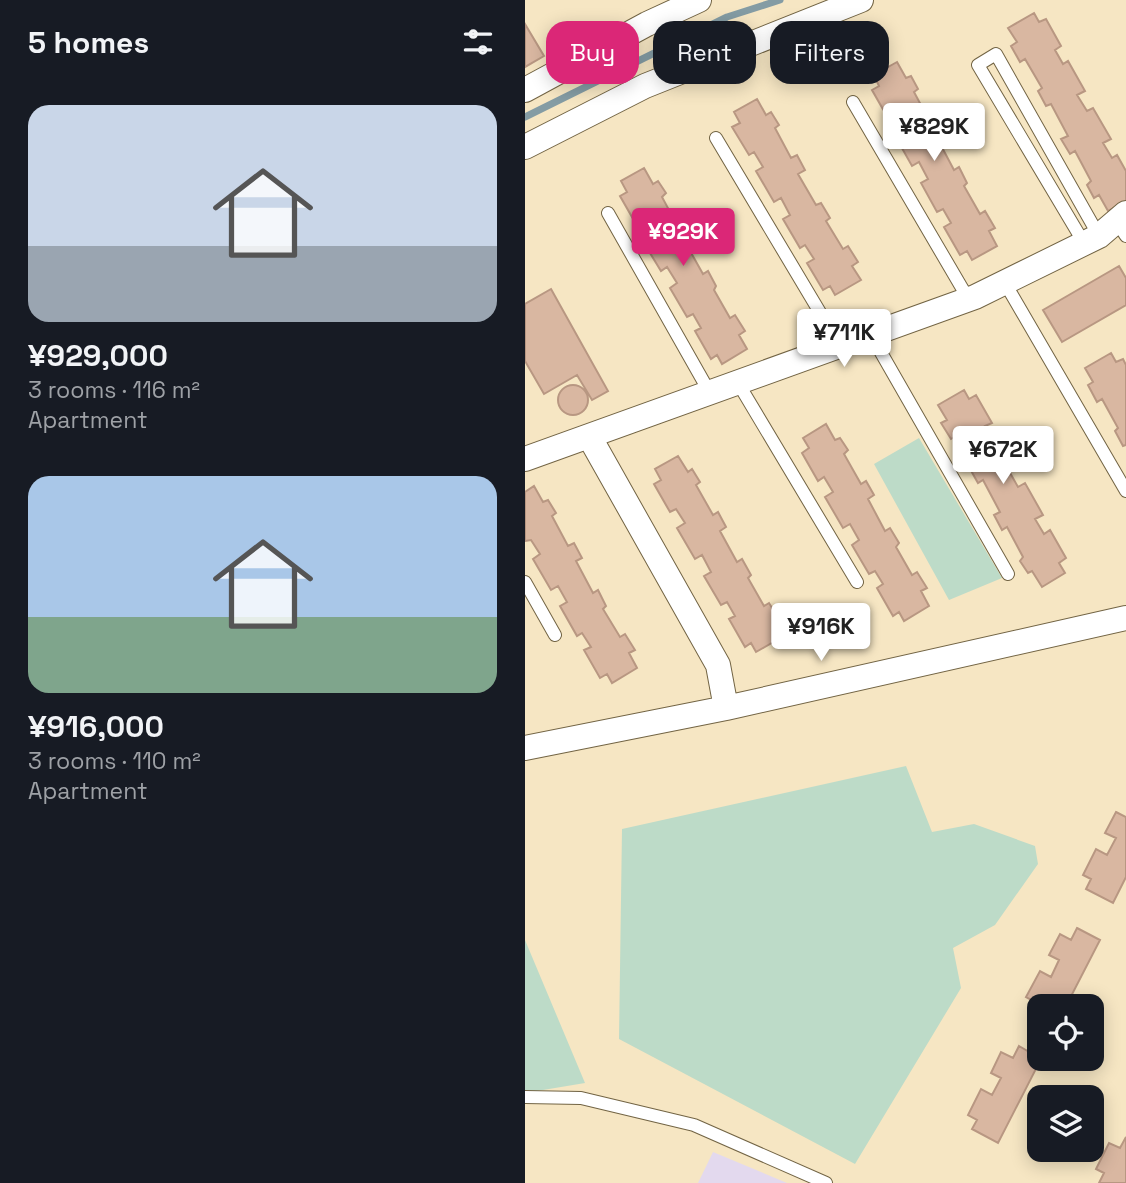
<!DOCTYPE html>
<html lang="en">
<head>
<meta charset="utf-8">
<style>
	:root { --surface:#171b24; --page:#20242c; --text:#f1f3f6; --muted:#9ea1a6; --accent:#db2777 }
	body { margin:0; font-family:"Space Grotesk",sans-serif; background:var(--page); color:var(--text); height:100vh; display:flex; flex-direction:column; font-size:26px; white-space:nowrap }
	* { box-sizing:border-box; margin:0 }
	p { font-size:23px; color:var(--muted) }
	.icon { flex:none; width:38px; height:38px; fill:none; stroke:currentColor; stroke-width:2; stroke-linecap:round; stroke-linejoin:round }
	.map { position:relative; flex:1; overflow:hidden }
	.sheet { display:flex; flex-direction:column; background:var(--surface); width:525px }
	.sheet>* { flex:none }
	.hud { position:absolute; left:21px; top:21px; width:474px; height:63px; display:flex; gap:14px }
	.fabs { position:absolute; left:502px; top:994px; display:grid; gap:14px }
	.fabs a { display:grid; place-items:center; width:77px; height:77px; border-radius:14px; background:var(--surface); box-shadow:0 4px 18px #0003; font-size:35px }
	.price { position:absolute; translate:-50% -60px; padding:0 16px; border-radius:7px; background:#fff; color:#222; font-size:23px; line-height:46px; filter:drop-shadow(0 2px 4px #0008) }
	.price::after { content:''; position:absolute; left:50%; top:42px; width:21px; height:16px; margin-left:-10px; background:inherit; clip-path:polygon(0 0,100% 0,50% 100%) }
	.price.selected { background:var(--accent); color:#fff }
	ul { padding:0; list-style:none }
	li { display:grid; align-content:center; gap:14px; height:371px; padding:0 28px }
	li span { display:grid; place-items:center; height:217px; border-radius:21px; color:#555 }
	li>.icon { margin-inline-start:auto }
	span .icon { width:126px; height:126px; fill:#fffc; stroke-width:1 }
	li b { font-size:30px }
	h2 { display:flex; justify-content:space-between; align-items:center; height:84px; padding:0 28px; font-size:30px }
	.pill { padding:0 24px; border-radius:21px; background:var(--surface); box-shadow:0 4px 18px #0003; font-size:24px; line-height:63px }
	.pill.selected { background:var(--accent); color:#fff }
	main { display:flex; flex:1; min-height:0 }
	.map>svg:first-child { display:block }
	.commercial { fill:#e3d9ee }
	.green { fill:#bddbc8 }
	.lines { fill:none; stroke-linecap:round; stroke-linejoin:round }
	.stream { stroke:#849ca4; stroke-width:7 }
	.building { fill:#d9b7a1; stroke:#b89782; stroke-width:2 }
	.lane-casing { stroke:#726444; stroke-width:14 }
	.street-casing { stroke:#726444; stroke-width:26 }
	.lane { stroke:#fff; stroke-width:12 }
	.street { stroke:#fff; stroke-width:24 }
</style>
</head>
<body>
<main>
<section class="sheet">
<h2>5 homes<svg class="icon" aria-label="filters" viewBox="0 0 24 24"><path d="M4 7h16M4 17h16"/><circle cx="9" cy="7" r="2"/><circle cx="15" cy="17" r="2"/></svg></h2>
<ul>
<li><span style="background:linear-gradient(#c9d6e8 65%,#9aa5b1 0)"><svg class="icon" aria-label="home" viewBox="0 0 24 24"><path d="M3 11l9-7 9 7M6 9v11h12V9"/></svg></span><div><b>¥929,000</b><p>3 rooms · 116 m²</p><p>Apartment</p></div></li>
<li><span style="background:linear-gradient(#a9c7e8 65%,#7fa58c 0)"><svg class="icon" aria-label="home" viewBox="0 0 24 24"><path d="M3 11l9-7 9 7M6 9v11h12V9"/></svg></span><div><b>¥916,000</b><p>3 rooms · 110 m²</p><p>Apartment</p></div></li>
</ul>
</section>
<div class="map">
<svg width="601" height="1183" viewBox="0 0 601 1183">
	<rect width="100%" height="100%" fill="#f6e6c3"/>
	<path class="commercial" d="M188 1152 262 1183H173Z"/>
	<path class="green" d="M394 438 477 578 424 600 349 464Z
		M381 766 407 832 449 824 510 846 513 864 470 925 428 948 436 988 330 1164 94 1039 97 829Z
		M0 940 60 1083 0 1093Z"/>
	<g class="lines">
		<path class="stream" d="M0 117 202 17 255 0"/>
	</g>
	<path class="building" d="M509 13 514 22 521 19 536 46 530 50 538 64 543 61 560 91 552 95 562 111 568 108 586 139 578 143 587 158 592 155 601 171V201L583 211 574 195 569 198 562 185 566 181 550 151 545 154 536 139 543 136 526 104 521 106 513 91 517 88 500 59 495 62 486 46 492 42 483 28Z
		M0 24 19 56 0 67Z
		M372 62 381 78 386 76 393 89 389 92 405 122 411 119 419 134 412 138 429 170 434 167 442 183 439 186 455 214 460 211 470 228 464 231 472 246 447 260 442 251 435 255 419 227 426 223 418 209 412 212 396 183 403 179 394 162 387 166 369 134 377 130 368 115 363 118 347 90 354 86 349 75Z
		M232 99 241 115 246 112 254 125 250 128 266 158 272 155 280 170 273 174 291 205 296 203 305 218 301 221 318 249 323 246 333 262 327 266 336 280 310 295 305 286 298 290 282 263 289 259 280 245 275 248 258 219 265 215 256 198 249 202 231 171 238 167 229 152 224 155 207 127 215 123 209 112Z
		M119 168 128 184 133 181 141 193 137 197 153 227 159 224 167 239 160 242 178 274 183 271 191 286 189 290 205 318 210 315 220 331 214 335 222 349 197 364 192 355 186 359 170 331 176 328 168 314 162 317 145 288 152 283 142 267 136 271 117 240 125 235 117 220 111 224 95 196 102 192 96 181Z
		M594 266 601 278V305L537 342 518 310Z
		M26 289 83 391 67 400 52 375 19 394 0 361V304Z
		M586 353 591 362 598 359 601 365V445L598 446 590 431 593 428 577 399 572 402 563 385 568 382 560 368Z
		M33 400a15 15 0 1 1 30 0a15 15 0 1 1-30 0Z
		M439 390 444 399 451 395 467 423 460 426 469 440 474 437 491 466 484 471 493 487 500 483 518 515 510 519 519 534 525 530 541 558 534 563 540 573 517 587 507 571 503 573 495 561 498 557 482 527 477 530 469 515 475 512 458 480 453 483 444 467 448 464 431 436 426 439 416 423 422 420 413 405Z
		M301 424 310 440 315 438 323 450 319 454 336 484 341 481 349 495 343 499 360 531 365 528 374 543 371 547 387 575 392 572 402 588 396 591 404 606 379 621 374 612 368 616 352 588 358 584 350 571 344 574 327 545 334 540 325 524 318 528 300 497 308 492 299 477 293 481 277 453 284 448 278 438Z
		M153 456 163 472 167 469 175 482 171 485 188 515 193 512 201 527 195 531 212 562 217 559 226 575 223 578 239 606 244 603 254 619 248 623 257 637 231 652 226 643 220 647 204 619 210 616 202 602 196 605 179 576 186 572 177 555 170 559 152 528 160 523 151 509 145 512 129 484 136 480 130 469Z
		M9 486 18 502 23 500 31 513 27 516 43 546 49 543 57 558 51 561 68 593 73 590 81 606 78 609 95 637 100 634 110 650 104 653 112 668 87 683 82 674 75 678 59 650 66 647 57 633 52 636 35 606 42 602 33 586 26 590 8 559 15 554 6 540 0 541V492Z
		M591 812 601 817V877L588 903 561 889 566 879 558 875 571 849 582 855 591 838 580 833Z
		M552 928 575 940 541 1006H514V1016L505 1011 510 1002 501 997 515 971 526 977 534 960 524 955 535 934 546 940Z
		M494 1046 516 1059 473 1143 447 1129 452 1120 443 1115 456 1089 467 1095 476 1078 466 1073 476 1052 488 1058Z
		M601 1137V1183H574L579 1173 571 1169 584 1143 595 1148Z"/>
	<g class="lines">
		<defs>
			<path id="lane" d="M328 102 444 300
				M191 138 315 346
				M83 213 185 393
				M591 221 601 236
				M559 243 453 65 471 54 574 236
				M480 283 601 491
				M346 335 483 574
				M213 383 332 582
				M0 582 30 635
				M0 1097 56 1098 169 1125 301 1183"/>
			<path id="street" d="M0 90 122 24 174 0
				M0 147 120 86 336 0
				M64 436 193 665 201 708
				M0 459 450 297 574 236 601 213
				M0 748 201 708 601 618"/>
		</defs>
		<use href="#lane" class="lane-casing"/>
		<use href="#street" class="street-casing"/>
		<use href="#lane" class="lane"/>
		<use href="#street" class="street"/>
	</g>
</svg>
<div class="fabs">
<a><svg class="icon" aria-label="locate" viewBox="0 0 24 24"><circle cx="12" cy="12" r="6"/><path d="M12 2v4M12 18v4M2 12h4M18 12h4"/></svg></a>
<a><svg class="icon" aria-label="layers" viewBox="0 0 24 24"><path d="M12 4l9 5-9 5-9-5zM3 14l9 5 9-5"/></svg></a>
</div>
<b class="price" style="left:409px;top:163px">¥829K</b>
<b class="price selected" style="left:158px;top:268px">¥929K</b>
<b class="price" style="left:319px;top:369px">¥711K</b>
<b class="price" style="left:478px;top:486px">¥672K</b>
<b class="price" style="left:296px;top:663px">¥916K</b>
<div class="hud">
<a class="pill selected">Buy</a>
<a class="pill">Rent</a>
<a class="pill">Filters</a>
</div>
</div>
</main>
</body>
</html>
